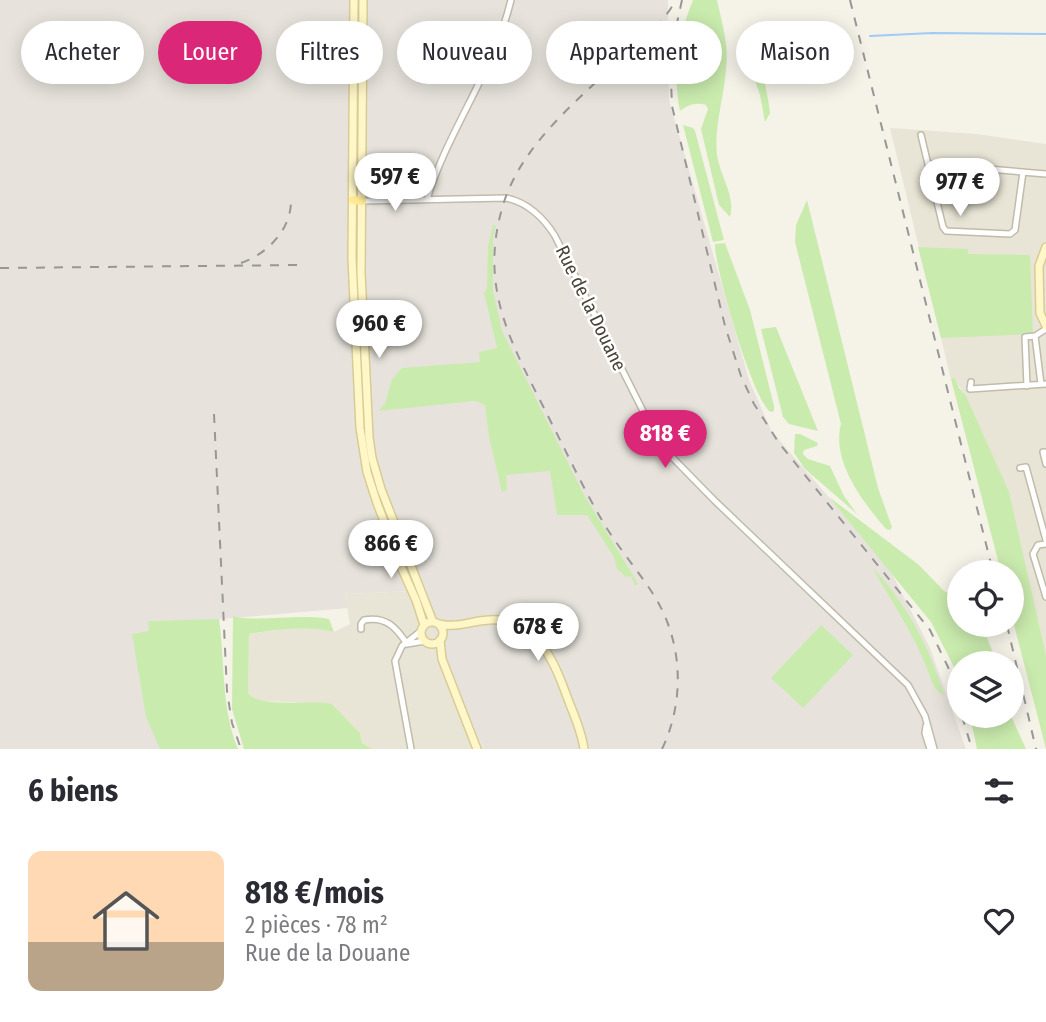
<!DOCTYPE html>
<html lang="fr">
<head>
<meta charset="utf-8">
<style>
	:root { --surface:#fff; --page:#f2f2f3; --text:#2b2b33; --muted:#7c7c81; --line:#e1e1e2; --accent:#db2777 }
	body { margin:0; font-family:"Fira Sans Condensed",sans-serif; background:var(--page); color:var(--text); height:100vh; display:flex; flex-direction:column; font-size:26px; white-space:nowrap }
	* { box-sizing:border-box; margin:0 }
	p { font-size:23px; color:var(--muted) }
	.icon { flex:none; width:38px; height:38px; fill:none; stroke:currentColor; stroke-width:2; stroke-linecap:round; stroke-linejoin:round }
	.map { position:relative; height:749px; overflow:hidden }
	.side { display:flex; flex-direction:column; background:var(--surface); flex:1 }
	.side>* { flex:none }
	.guide { position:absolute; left:21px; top:21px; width:1004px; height:63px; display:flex; gap:14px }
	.buttons { position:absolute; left:947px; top:560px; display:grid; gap:14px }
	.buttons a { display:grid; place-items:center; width:77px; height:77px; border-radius:50%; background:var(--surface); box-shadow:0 4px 18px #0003; font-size:35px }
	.price { position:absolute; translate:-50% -60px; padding:0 16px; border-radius:24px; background:#fff; color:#222; font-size:23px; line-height:46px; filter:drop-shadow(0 2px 4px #0008) }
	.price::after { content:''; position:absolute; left:50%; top:42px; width:21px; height:16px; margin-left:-10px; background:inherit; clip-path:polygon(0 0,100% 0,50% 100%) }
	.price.selected { background:var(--accent); color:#fff }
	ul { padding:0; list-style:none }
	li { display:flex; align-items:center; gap:21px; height:175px; padding:0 28px }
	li+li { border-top:2px solid var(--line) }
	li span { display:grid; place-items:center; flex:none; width:196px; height:140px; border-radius:14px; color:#555 }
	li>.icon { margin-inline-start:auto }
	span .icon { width:84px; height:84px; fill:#fffc; stroke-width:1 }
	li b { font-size:30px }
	h2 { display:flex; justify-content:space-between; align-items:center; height:84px; padding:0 28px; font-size:30px }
	.pill { padding:0 24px; border-radius:32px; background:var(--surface); box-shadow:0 4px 18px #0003; font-size:24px; line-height:63px }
	.pill.selected { background:var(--accent); color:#fff }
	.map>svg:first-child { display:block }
	.residential { fill:#e9e5d6 }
	.industrial { fill:#e7e3dc }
	.green { fill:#caebae }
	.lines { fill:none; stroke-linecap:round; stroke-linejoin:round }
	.stream { stroke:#a1caf5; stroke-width:2 }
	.street-casing { stroke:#c1bbaa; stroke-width:8 }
	.secondary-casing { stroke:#d7cc95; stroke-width:10 }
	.primary-casing { stroke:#ebcf60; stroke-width:10 }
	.street { stroke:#fff; stroke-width:5 }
	.secondary { stroke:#fff7c8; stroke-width:7 }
	.primary { stroke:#ffeb97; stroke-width:8 }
	.rail { stroke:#979797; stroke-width:2; stroke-dasharray:9 9; stroke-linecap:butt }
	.labels { text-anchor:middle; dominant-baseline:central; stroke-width:5; stroke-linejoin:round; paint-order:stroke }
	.street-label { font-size:19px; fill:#494336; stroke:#fff }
</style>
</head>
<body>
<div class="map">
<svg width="1046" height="749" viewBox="0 0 1046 749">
	<rect width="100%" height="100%" fill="#f5f2e8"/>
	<path class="residential" d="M890 128 977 134 1046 144V655L1038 620 970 406 955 379H951Z
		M414 591 484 749H372L362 743 360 733 332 704 264 701 252 698 248 693 249 634 297 627 317 628 334 632 350 624 345 594Z"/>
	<path class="industrial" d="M0 0H668L669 100 749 380 772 432 887 564 930 648 966 749H484L414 591 345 594 348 608 211 620 149 621 161 749H0Z"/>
	<path class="green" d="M693 0H717C722 23 729 46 726 69 724 97 714 127 717 155 720 176 736 196 730 217L719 205 701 129 708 109 706 105C695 102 688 105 680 111 672 71 678 37 693 0Z
		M749 39 754 40 758 47 769 105 770 113 765 122 760 95 744 49V44Z
		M683 125 693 128 695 131 724 240 713 242Z
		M807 200 878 488 892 527 890 530 886 529C863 502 831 461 841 424L795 242 796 225Z
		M493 225H496L493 238V290L502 331 583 493 638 584 635 586 631 576 626 577 617 569 614 557 587 515H557L550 471 506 475 507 490 502 492 489 437 485 405 475 401 378 411 385 404 392 379 402 368 480 362 479 352 497 348 484 293 487 288 488 246Z
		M725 243 750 310 774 406V411L771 412C754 404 714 266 715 244Z
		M918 247 968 249V254L1030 255 1033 334 941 338Z
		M776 327 818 431 789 424 783 417 761 329Z
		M955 378 959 388 966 396 1009 492 1046 655V749L1012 617V572H1001L951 379Z
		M795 434H800L818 443 817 446 804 450 803 454 808 459 830 466 844 496 857 514 805 469 794 453Z
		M829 497 919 565 944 591 959 598V625H982L997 663H959V684L955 669 931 622Z
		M872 567C907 604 929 646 944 695 933 691 931 679 927 669 914 633 890 600 872 567Z
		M233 616C258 623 299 613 329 619L334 632C305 625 279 629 249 634L248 693C260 709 311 699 332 704L360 733 362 743 372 749H244L232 709Z
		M219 619C225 662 221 708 238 749H160L146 717 132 634 149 631 148 621Z
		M821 625 853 655 803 708 771 678Z
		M970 716H1011L1026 749H977Z"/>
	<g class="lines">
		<path class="stream" d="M870 36 932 33 1046 34"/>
		<defs>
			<path id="street" d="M921 135 943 227 946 231 1010 234 1015 230 1023 172
				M929 164 1046 174
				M427 199C448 130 494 71 511 0
				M362 201 506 198C527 202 544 218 555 236L647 419 666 451 715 501 908 685 925 716 934 749
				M1035 336 1041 384
				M971 382 970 389 1046 384
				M1027 386 1025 337 1035 336 1046 329
				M1046 452H1043L1046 464
				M1020 468 1026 467 1046 540
				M1046 544 1038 545 1033 554 1046 597
				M361 629V624L364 620C386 616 396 627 407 644
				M407 644 425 641
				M926 726 925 733 930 749
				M411 749 395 661 402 646 421 631"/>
			<path id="secondary" d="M354 0 352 259 360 428 367 472 377 503 402 569 416 600 424 625
				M363 0 361 273 369 437 372 458 381 489 433 622
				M1046 247 1039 266 1040 313 1046 326
				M421 633a11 11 0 1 1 22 0a11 11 0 1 1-22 0Z
				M439 624C458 629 478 618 498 620 542 625 556 667 569 702 575 717 582 733 584 749
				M440 640 442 659 477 749"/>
			<path id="primary" d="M353 200 362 201"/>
		</defs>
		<use href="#street" class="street-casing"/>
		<use href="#secondary" class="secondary-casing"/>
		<use href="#primary" class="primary-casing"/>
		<use href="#street" class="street"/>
		<use href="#secondary" class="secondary"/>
		<use href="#primary" class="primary"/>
		<path class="rail" d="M682 0 670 55 672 106 725 326 741 376 754 404 779 443 930 630 948 667 959 704
			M850 0 993 572
			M241 263C267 254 291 230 291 201
			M0 268 299 265
			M214 414 227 691 232 723 241 749
			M1007 625 1036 749
			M962 716 972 749
			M662 749C685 701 683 643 655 597 640 573 621 551 606 527 586 494 570 459 552 424 514 347 475 289 505 199 523 148 568 108 607 72 633 49 658 31 676 0"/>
	</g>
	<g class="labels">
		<g class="street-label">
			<text transform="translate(591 308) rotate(64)">Rue de la Douane</text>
		</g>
	</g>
</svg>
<div class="buttons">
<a><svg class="icon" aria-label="locate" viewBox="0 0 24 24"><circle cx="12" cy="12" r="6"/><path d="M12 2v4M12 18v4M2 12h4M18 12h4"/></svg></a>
<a><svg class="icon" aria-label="layers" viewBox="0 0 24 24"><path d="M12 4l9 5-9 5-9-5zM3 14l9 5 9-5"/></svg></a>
</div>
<b class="price" style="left:395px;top:213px">597 €</b>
<b class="price" style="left:960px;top:218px">977 €</b>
<b class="price" style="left:379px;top:360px">960 €</b>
<b class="price selected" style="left:665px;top:470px">818 €</b>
<b class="price" style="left:391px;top:580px">866 €</b>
<b class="price" style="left:538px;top:663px">678 €</b>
<div class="guide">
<a class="pill">Acheter</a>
<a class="pill selected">Louer</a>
<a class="pill">Filtres</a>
<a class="pill">Nouveau</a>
<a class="pill">Appartement</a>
<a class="pill">Maison</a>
</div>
</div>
<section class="side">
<h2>6 biens<svg class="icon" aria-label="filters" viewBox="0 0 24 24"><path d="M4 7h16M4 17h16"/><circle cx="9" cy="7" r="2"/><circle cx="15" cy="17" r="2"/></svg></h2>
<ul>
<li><span style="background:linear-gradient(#ffd9b3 65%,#b9a48a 0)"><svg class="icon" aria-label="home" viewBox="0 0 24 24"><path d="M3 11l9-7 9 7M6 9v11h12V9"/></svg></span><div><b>818 €/mois</b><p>2 pièces · 78 m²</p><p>Rue de la Douane</p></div><svg class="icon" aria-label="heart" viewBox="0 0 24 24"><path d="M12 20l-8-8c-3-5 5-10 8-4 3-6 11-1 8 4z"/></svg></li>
</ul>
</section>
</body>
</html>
